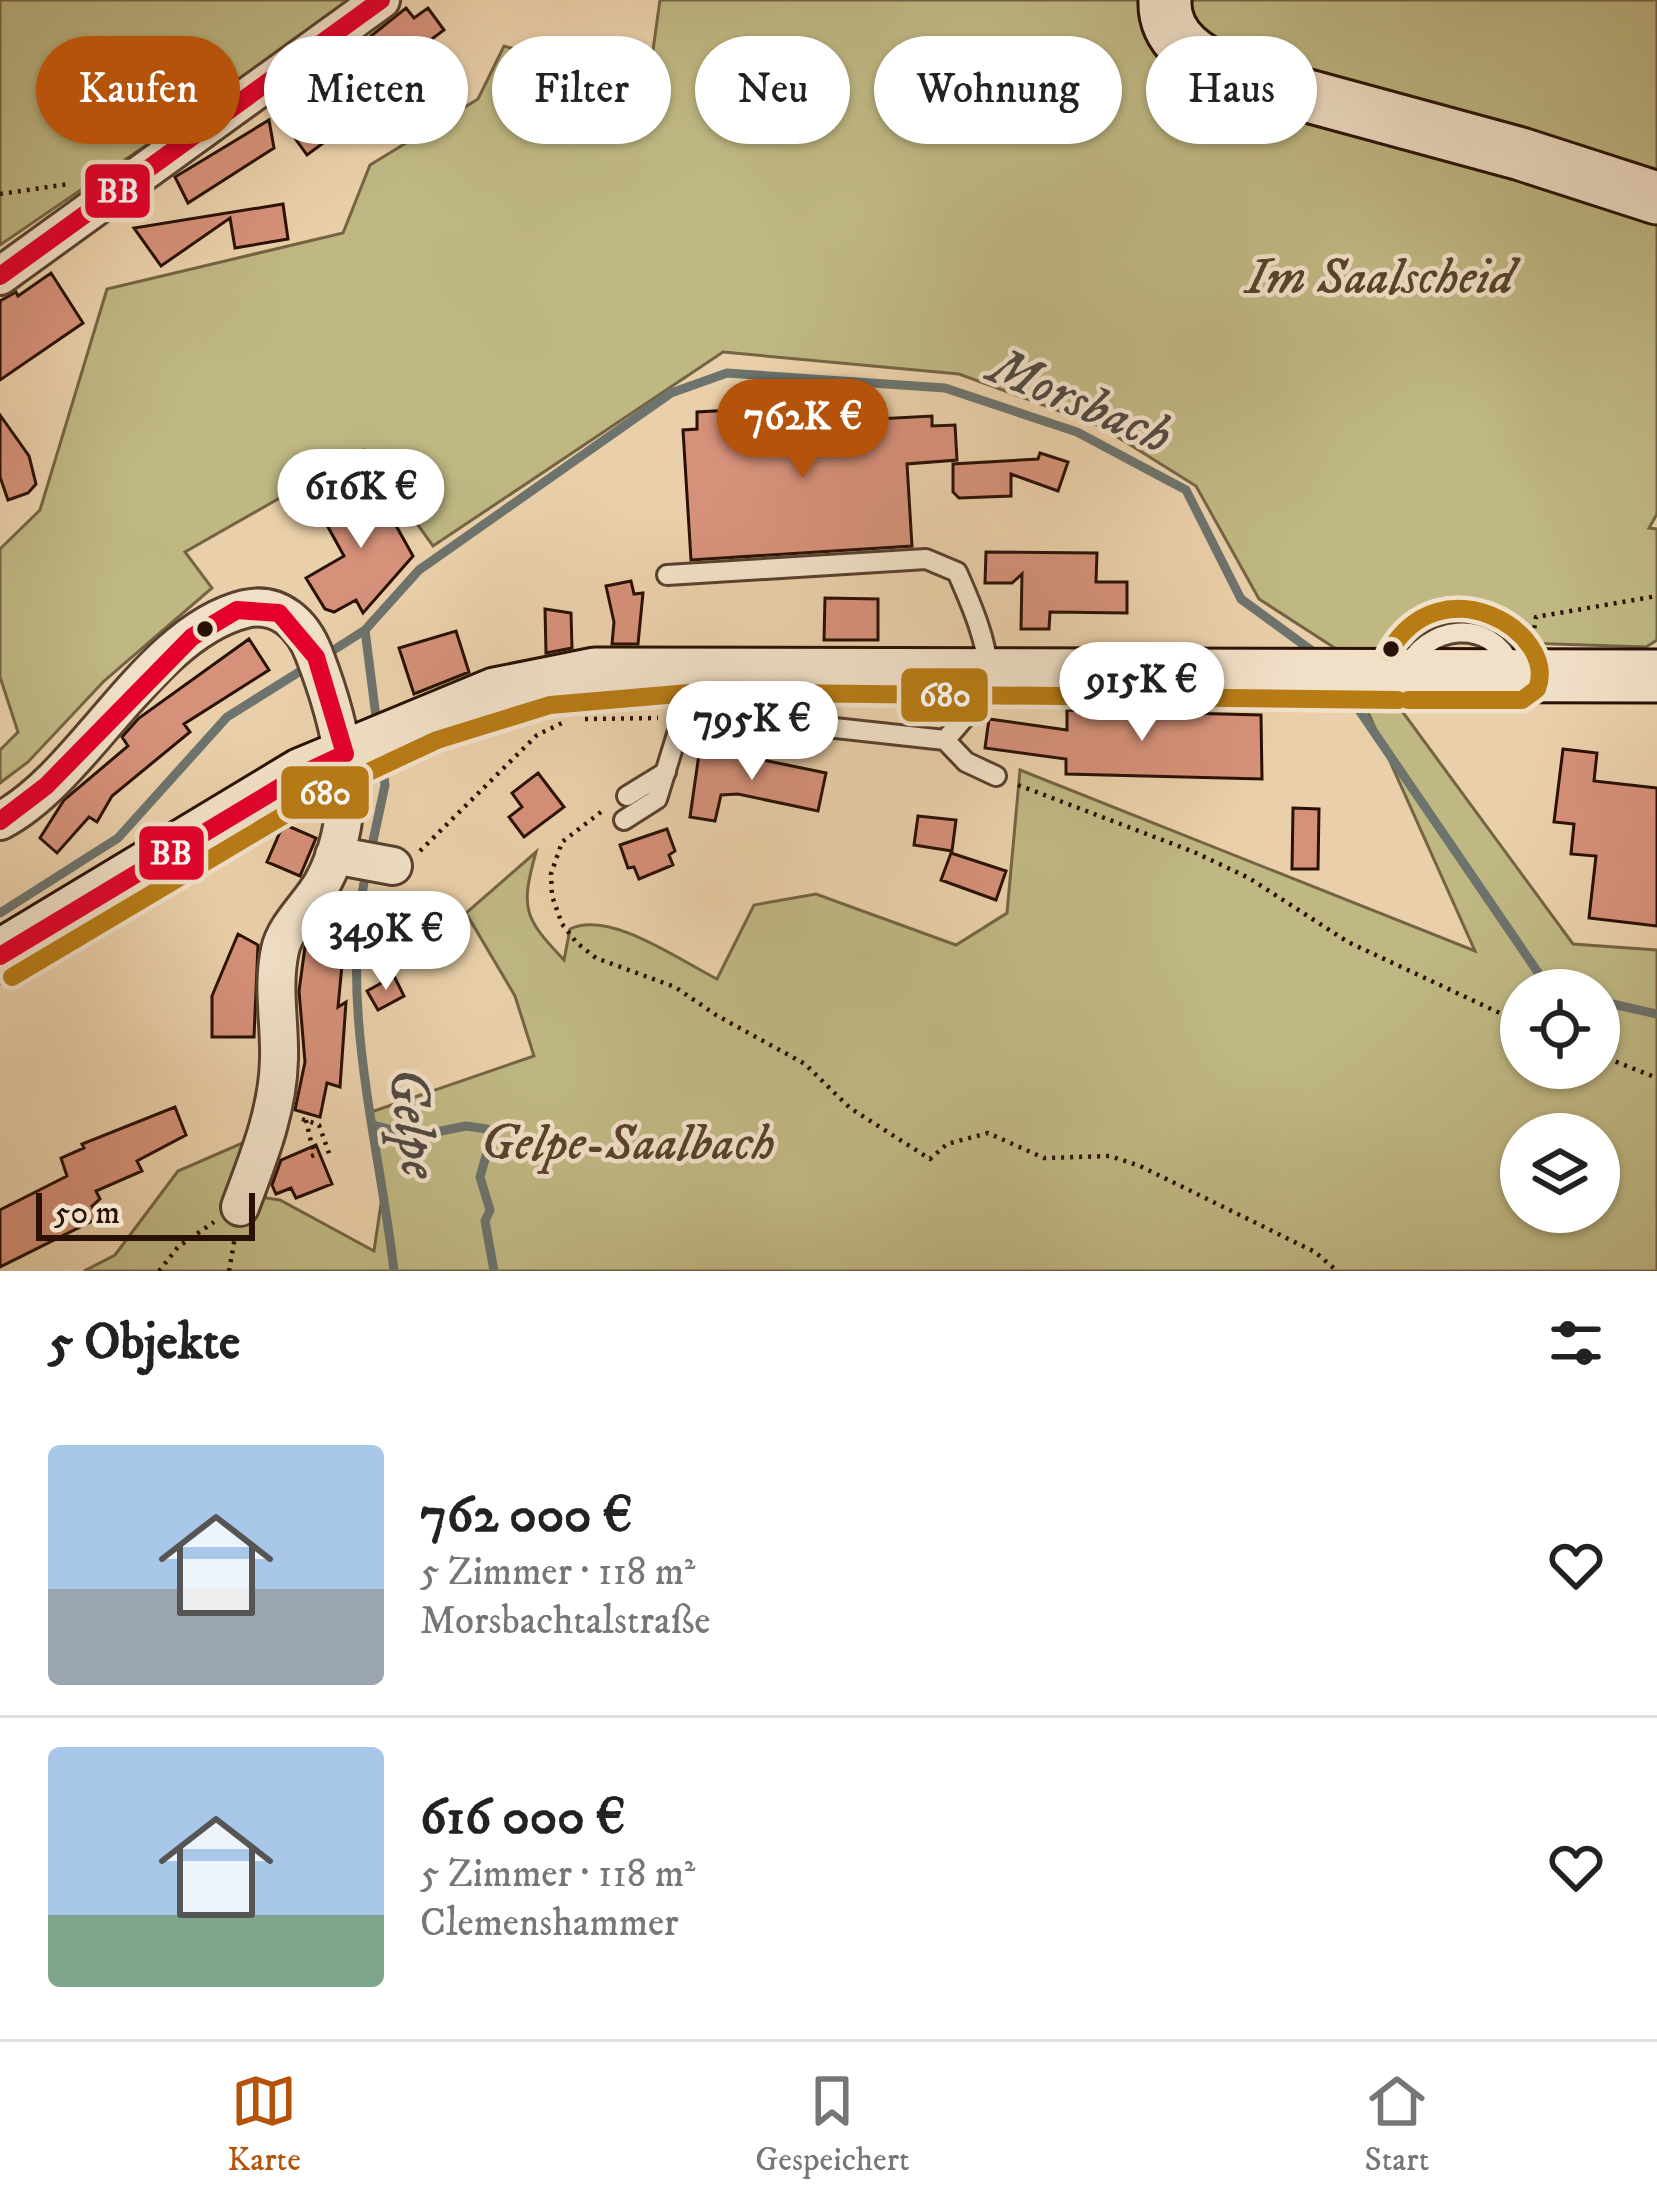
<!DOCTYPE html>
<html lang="de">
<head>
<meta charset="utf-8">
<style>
	:root { --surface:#fff; --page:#f2f2f2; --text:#222; --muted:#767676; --line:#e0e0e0; --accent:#b45309 }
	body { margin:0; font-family:"IM FELL DW Pica",serif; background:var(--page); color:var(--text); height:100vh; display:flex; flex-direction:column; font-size:45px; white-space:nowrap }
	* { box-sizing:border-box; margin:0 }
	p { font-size:39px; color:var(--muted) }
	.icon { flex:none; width:66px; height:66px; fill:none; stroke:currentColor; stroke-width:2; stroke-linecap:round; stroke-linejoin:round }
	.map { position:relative; height:1271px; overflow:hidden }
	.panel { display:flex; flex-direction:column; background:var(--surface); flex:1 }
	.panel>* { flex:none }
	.top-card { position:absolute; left:36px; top:36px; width:1587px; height:108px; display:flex; gap:24px }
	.buttons { position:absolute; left:1500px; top:969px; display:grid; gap:24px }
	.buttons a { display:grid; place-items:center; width:120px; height:120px; border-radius:50%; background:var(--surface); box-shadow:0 3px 9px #0004; font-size:60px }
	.scale { position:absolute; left:36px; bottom:30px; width:219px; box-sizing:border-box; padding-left:12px; border:6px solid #291105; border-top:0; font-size:33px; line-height:42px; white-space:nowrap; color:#291105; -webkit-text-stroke:9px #f1e0c8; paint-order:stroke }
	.price { position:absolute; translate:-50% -102px; padding:0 27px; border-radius:42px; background:#fff; color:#222; font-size:39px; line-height:78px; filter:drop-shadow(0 3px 6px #0008) }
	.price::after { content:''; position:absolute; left:50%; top:72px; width:36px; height:27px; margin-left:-18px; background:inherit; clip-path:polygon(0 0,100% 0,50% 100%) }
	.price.active { background:var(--accent); color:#fff }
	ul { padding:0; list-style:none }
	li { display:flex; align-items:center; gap:36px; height:300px; padding:0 48px }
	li+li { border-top:3px solid var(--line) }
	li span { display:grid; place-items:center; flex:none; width:336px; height:240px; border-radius:12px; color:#555 }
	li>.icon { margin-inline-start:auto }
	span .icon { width:144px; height:144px; fill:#fffc; stroke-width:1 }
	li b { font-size:51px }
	h2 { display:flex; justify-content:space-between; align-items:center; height:144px; padding:0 48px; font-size:51px }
	.tag { padding:0 42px; border-radius:54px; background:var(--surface); box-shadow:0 3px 9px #0004; font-size:42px; line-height:108px }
	.tag.active { background:var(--accent); color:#fff }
	.menu { display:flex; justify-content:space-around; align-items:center; height:168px; border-top:3px solid var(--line); background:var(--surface); font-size:33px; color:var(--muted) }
	.menu a { display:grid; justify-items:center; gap:6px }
	.menu .active { color:var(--accent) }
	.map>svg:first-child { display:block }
	.green { fill:#bfb883; stroke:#746444; stroke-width:3; fill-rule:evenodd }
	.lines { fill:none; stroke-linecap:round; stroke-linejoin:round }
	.stream { stroke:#6d736d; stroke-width:9 }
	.building { fill:#d6917a; stroke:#291105; stroke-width:3 }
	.service-casing { stroke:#59412e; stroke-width:24 }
	.minor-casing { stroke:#59412e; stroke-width:42 }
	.secondary-casing { stroke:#291105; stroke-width:57 }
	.path { stroke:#291105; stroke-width:4.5; stroke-dasharray:3 6; stroke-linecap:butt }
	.service { stroke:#f1e0c8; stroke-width:18 }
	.minor { stroke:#f1e0c8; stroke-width:36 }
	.secondary { stroke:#f1e0c8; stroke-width:51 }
	.bus-1-casing { stroke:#f1e0c8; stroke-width:27 }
	.bus-2-casing { stroke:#f1e0c8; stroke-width:27 }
	.bus-1 { stroke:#e4002b; stroke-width:18 }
	.bus-2 { stroke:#b87c15; stroke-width:18 }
	.bus-dot { fill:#291105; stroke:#f1e0c8; stroke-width:4.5 }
	.labels { text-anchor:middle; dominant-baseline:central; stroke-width:9; stroke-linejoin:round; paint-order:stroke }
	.park-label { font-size:51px; font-style:italic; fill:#56432b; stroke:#f1e0c8 }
	.water-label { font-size:54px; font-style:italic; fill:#514a42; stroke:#f1e0c8 }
	.line-badge { stroke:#f1e0c8; stroke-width:4.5 }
	.badge-label { font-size:33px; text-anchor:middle; font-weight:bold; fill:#fff }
</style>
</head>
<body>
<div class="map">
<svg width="1657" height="1271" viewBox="0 0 1657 1271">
	<rect width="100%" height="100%" fill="#ead0aa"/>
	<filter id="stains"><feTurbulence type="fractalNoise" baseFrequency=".00167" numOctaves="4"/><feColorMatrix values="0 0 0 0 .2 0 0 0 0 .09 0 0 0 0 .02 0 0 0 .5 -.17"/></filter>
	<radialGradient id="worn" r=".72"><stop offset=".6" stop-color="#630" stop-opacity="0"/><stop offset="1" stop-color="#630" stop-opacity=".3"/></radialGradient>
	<path class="green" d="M0 0H359L0 245Z
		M660 0H1657V514L1649 528 1657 529V640L1646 647 1396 639 1399 707 1573 944 1657 950V1271H84L115 1255 178 1171 247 1141 266 1198 280 1200 374 1251 383 1190 371 1112 534 1056 515 996 466 913 536 852C520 909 524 918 564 960L570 929C610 910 679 960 717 979L754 905 816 894 956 945 1007 913 1020 770 1475 951 1341 652 1259 599 1196 486 1100 426 959 374 723 352 433 546 364 450 185 552 212 588 104 681 28 762 0 783V750L18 732 0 677V549L40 510 107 289 343 233 370 165 478 99 504 46 586 69 653 50ZM1521 990H1599V1068H1521ZM1521 1134H1599V1212H1521Z"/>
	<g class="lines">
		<path class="stream" d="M365 630 377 725
			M326 655 365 630 419 570 671 393 727 373 945 388 1077 432 1186 490 1241 599 1319 656
			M1348 694 1550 990
			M370 855 385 785 382 760
			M366 872C338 1002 379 1141 394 1271
			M0 913 118 838 227 717 307 667
			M1599 1001 1657 1014
			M373 1125 416 1136 466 1126 487 1129 490 1142 480 1177 490 1210 485 1221 494 1271"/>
	</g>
	<path class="building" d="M406 8 414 18 428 8 444 30 394 67 399 74 363 101 360 92 314 125 326 141 307 155 272 106 312 78 314 82 385 55 390 62 371 36Z
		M269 120 274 148 188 203 175 177Z
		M283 204 288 239 235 248 230 218 161 266 134 228Z
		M51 273 83 323 0 380V301L16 292 18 296Z
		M821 405V422L932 416V426L955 425 957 460 907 464 912 546 691 560 683 430 697 429V412Z
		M0 415 29 456 36 484 28 493 8 500 0 477Z
		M1040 453 1068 462 1058 491 1011 474V496L959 498 953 492V464L1038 459Z
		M370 479 413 556 363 613 356 600 334 612 325 609 306 578 344 556 323 518 341 507 336 498Z
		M986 552 1097 553 1096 582H1127V613L1050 612 1049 629H1021L1022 574 1012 583H985Z
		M631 581 634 594 643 593 638 644H612L614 622 606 586Z
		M825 598 878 599V640H824Z
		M545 609 571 613 572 648 546 653Z
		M456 631 469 672 414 694 399 648Z
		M249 639 269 670 184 724 190 732 112 796 97 822 89 817 57 853 40 838 64 800 128 746 122 737 139 718Z
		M1067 710 1261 715 1262 779 1066 774V759L985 748 989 719 1067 730Z
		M700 747 826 773 818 811 738 794 721 795 715 821 690 817Z
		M1563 749 1597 753 1594 781 1657 788V926L1589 918 1596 856 1571 854 1574 824 1554 822Z
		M538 773 564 807 524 837 509 817 522 807 512 793Z
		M1293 808 1319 809 1318 869H1292Z
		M918 816 956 820 952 851 914 845Z
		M288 826 316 838 300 876 267 862 280 832Z
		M667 829 675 851 669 855 673 865 639 879 634 867 628 868 620 845Z
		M951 853 1006 871 996 900 941 880Z
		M436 908 455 942 430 956 410 922Z
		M238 934 258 945 254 1037H212V996Z
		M305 947 334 950V964L342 965 338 1007 346 1002 340 1087 327 1083 320 1117 295 1110 305 1062 299 991Z
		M394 976 404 996 378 1010 367 991Z
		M175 1107 186 1135 137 1161 142 1171 96 1191 100 1199 92 1206 98 1218 0 1267V1210L67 1176 61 1158 84 1148 82 1144Z
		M316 1145 332 1184 296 1198 291 1188 276 1194 272 1185 281 1160Z"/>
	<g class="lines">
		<defs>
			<path id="service" d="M667 575 926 559 957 572C968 597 991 648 987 675 985 698 959 724 945 740
				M1405 671C1425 625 1490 616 1512 667
				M627 796 666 772
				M624 820 657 799 682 718 753 719 945 740 966 762 996 776"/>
			<path id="minor" d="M0 276 381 0
				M0 821C85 777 148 633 245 609 279 601 303 625 314 654 342 727 363 807 323 882 311 904 285 926 280 950 272 987 280 1022 279 1059 278 1111 258 1159 240 1207
				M334 855 393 866"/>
			<path id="secondary" d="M1165 0C1163 40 1199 61 1231 75L1521 154 1657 198
				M0 956 302 774 495 694 595 674 1657 676"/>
		</defs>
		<use href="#service" class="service-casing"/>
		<use href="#minor" class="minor-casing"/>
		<use href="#secondary" class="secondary-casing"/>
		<path class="path" d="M0 194 69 184
			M1533 637 1536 617 1657 596
			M585 719 658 718
			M1018 785 1194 852 1249 878 1348 942 1521 1023
			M601 812 562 842 551 874 552 896 562 924 577 943 596 958 675 987 716 1015 805 1064 850 1108 930 1159 947 1144 988 1133 1044 1158 1110 1156 1140 1166 1315 1252 1337 1271
			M420 851 537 735 562 723
			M1599 1055 1657 1078
			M302 1119 319 1125 331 1159
			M306 1120 314 1155 306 1158
			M159 1271 178 1247 214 1222
			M229 1271 235 1237"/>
		<use href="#service" class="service"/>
		<use href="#minor" class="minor"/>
		<use href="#secondary" class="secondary"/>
		<defs>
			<path id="bus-1" d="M0 276 381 0
				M0 821 46 786 192 637 237 610 279 613 316 657 345 754
				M0 956 302 774 345 754"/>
			<path id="bus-2" d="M1389 652C1441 562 1559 632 1537 689L1522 700H1408
				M12 977 313 798 437 740 550 705 701 692 1398 700"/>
		</defs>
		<use href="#bus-1" class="bus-1-casing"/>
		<use href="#bus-2" class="bus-2-casing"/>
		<use href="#bus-1" class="bus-1"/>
		<use href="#bus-2" class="bus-2"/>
	</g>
	<g class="bus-dot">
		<circle cx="205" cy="629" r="10"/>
		<circle cx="1391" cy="649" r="10"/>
	</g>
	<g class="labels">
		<g class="park-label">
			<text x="1380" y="278">Im Saalscheid</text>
			<text x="628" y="1144">Gelpe-Saalbach</text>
		</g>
		<g class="water-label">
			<text transform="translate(1080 402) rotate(23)">Morsbach</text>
			<text transform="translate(412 1123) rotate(82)">Gelpe</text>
		</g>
	</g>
	<g class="line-badge">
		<rect x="83" y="162" width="69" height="58" rx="12" fill="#e4002b"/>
		<rect x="899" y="666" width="91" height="58" rx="12" fill="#b87c15"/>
		<rect x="279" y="764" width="92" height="57" rx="12" fill="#b87c15"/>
		<rect x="137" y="824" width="69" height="58" rx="12" fill="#e4002b"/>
	</g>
	<g class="badge-label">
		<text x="118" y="202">BB</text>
		<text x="945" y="706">680</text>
		<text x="325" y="804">680</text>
		<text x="171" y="864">BB</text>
	</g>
	<rect width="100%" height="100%" filter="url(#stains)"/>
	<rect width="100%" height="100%" fill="url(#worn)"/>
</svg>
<div class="buttons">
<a><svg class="icon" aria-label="locate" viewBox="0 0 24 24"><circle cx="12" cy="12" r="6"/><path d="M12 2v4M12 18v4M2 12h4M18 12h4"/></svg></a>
<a><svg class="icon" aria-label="layers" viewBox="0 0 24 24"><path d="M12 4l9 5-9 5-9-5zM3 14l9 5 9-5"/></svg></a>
</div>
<div class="scale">50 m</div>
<b class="price active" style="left:803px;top:481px">762K €</b>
<b class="price" style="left:361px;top:551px">616K €</b>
<b class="price" style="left:1142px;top:744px">915K €</b>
<b class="price" style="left:752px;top:783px">795K €</b>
<b class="price" style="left:386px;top:993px">349K €</b>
<div class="top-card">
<a class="tag active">Kaufen</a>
<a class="tag">Mieten</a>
<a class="tag">Filter</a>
<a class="tag">Neu</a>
<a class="tag">Wohnung</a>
<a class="tag">Haus</a>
</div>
</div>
<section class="panel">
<h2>5 Objekte<svg class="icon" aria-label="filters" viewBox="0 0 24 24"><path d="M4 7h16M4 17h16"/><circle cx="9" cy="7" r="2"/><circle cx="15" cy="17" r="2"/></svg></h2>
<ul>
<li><span style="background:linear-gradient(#a9c7e8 60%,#9aa5b1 0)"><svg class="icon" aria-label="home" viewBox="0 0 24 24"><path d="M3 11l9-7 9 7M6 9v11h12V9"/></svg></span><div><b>762 000 €</b><p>5 Zimmer · 118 m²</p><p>Morsbachtalstraße</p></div><svg class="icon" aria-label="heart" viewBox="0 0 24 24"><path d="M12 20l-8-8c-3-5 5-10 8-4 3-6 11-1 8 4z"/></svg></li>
<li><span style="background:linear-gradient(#a9c7e8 70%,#7fa58c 0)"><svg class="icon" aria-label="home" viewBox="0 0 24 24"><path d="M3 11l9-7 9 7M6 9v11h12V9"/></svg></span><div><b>616 000 €</b><p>5 Zimmer · 118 m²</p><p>Clemenshammer</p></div><svg class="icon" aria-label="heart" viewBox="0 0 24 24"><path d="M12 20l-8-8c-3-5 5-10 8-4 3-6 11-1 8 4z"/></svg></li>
</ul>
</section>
<nav class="menu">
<a class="active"><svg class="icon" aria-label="map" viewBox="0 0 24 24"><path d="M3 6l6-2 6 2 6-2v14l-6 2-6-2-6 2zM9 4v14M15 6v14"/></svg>Karte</a>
<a><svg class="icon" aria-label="saved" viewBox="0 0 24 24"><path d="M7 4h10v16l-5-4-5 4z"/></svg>Gespeichert</a>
<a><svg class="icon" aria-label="home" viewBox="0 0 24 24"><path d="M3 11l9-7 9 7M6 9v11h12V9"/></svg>Start</a>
</nav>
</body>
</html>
